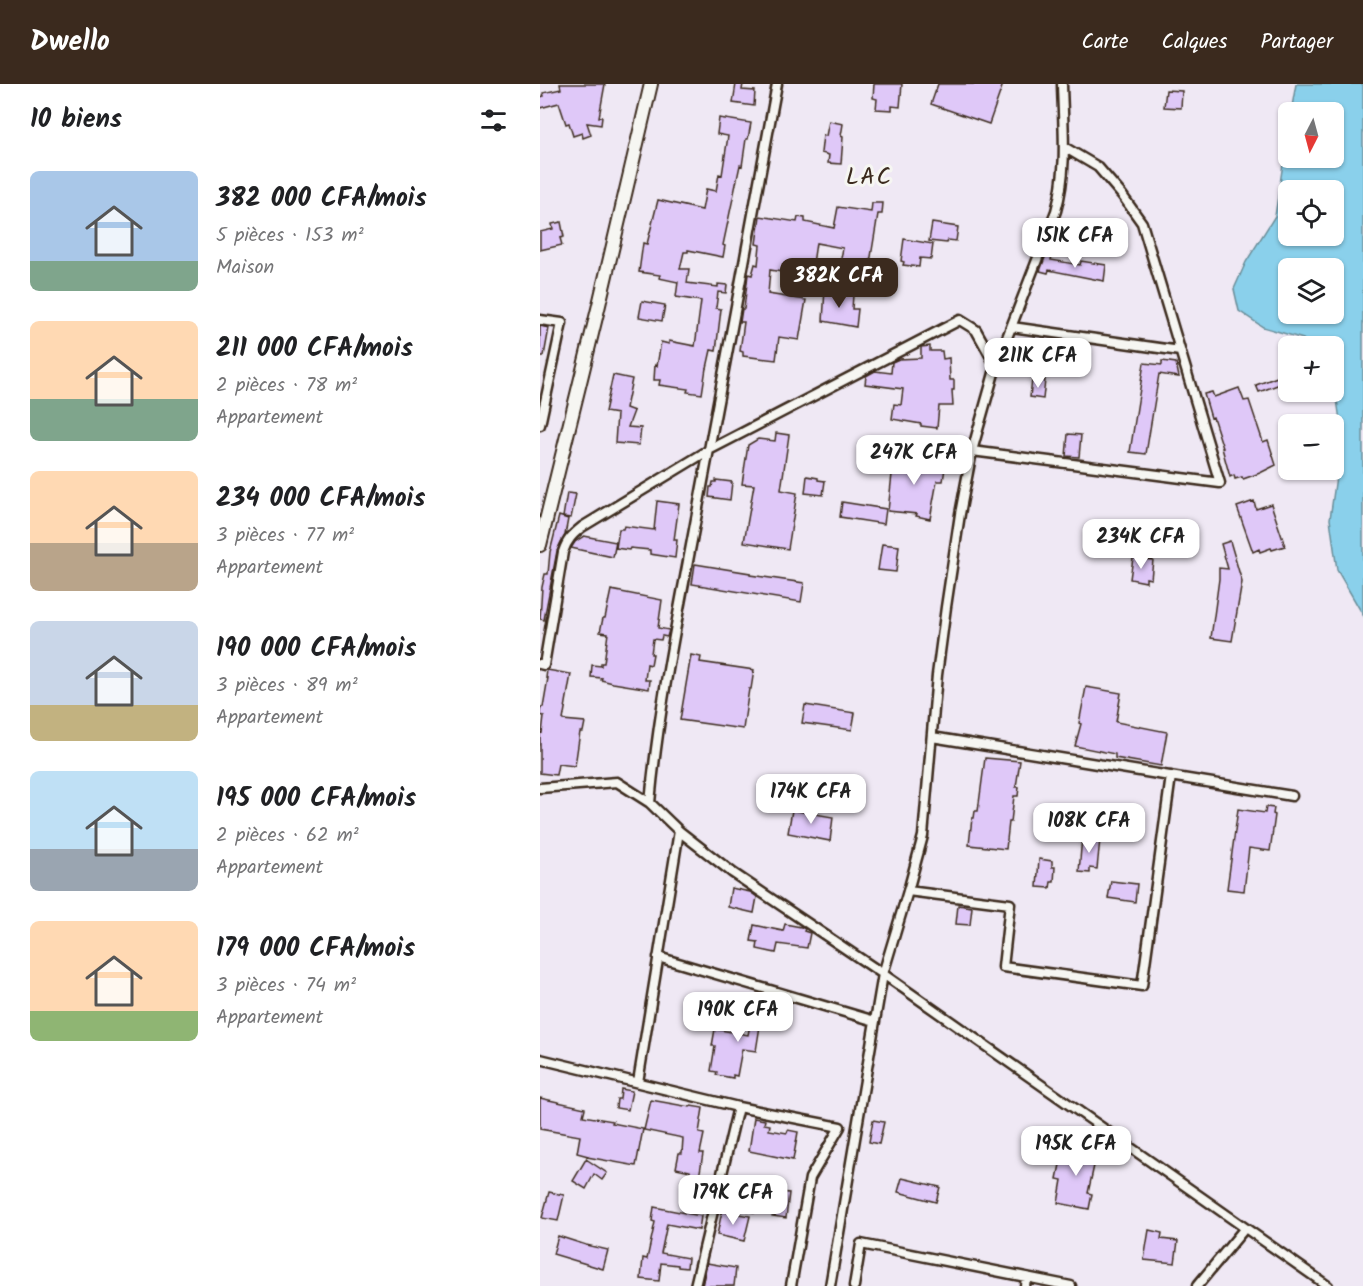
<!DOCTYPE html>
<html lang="fr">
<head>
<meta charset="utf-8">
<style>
	:root { --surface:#fff; --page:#f2f2f2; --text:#202124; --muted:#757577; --accent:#3b2a1e }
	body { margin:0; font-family:Kalam,sans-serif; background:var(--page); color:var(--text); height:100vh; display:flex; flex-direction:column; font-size:22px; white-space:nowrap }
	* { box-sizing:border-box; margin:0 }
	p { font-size:20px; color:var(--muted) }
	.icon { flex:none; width:33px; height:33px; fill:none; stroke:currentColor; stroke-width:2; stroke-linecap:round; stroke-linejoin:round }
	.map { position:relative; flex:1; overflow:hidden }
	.side { display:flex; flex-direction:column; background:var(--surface); width:540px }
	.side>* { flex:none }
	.needle { width:39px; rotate:186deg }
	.fabs { position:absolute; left:738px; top:18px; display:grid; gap:12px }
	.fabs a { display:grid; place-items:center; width:66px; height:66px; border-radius:9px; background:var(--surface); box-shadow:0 2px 4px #0004; font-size:30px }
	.price { position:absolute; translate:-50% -51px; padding:0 14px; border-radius:12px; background:#fff; color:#222; font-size:20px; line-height:39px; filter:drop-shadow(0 2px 3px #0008) }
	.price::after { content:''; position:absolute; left:50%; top:36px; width:18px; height:14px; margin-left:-9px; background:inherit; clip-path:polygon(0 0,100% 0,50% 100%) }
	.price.active { background:var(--accent); color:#fff }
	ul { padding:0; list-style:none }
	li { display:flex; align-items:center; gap:18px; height:150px; padding:0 30px }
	li span { display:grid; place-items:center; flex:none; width:168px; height:120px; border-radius:9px; color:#555 }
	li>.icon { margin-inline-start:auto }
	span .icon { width:72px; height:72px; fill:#fffc; stroke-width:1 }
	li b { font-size:26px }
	h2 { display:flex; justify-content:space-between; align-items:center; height:72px; padding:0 30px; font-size:26px }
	header { display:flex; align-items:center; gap:36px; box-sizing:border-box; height:84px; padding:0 30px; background:var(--accent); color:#fff }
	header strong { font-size:28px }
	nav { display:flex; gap:33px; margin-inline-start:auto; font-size:21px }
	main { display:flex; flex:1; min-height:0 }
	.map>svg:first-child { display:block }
	.water { fill:#8ad0eb; stroke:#6a8e99; stroke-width:1.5; fill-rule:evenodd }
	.building { fill:#dfc8f8; stroke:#3b2a1e; stroke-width:1.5 }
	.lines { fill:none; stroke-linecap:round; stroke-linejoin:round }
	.street-casing { stroke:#3b2a1e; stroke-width:13 }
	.secondary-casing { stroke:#3b2a1e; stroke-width:16 }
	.street { stroke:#f6f6f2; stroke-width:8 }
	.secondary { stroke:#f6f6f2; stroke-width:12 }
	.labels { text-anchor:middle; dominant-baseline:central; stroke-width:6; stroke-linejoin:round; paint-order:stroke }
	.quarter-label { font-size:24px; letter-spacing:1.5px; fill:#3b2a1e; stroke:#f6f6f2 }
</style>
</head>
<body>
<header>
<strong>Dwello</strong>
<nav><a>Carte</a><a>Calques</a><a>Partager</a></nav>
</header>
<main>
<section class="side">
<h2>10 biens<svg class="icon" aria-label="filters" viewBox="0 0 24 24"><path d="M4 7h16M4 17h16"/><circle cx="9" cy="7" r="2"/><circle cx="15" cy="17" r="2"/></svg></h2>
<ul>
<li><span style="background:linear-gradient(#a9c7e8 75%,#7fa58c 0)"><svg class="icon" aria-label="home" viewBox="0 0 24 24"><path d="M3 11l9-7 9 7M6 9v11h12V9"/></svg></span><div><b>382 000 CFA/mois</b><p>5 pièces · 153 m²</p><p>Maison</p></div></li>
<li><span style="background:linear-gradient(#ffd9b3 65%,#7fa58c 0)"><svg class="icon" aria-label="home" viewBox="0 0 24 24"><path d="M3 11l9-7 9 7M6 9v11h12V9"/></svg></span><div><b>211 000 CFA/mois</b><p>2 pièces · 78 m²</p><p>Appartement</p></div></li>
<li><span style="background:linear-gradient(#ffd9b3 60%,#b9a48a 0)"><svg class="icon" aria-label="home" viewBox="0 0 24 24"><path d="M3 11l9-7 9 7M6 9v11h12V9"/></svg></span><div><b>234 000 CFA/mois</b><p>3 pièces · 77 m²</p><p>Appartement</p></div></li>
<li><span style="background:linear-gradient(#c9d6e8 70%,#c2b280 0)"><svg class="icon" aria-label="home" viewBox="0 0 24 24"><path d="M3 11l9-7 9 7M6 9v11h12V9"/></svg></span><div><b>190 000 CFA/mois</b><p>3 pièces · 89 m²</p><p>Appartement</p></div></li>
<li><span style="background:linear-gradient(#bfe0f5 65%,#9aa5b1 0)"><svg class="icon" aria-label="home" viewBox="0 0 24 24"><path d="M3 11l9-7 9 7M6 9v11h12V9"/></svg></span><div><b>195 000 CFA/mois</b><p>2 pièces · 62 m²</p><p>Appartement</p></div></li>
<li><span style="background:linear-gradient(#ffd9b3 75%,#8fb573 0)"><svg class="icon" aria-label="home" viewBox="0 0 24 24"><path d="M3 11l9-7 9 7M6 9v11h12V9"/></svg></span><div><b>179 000 CFA/mois</b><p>3 pièces · 74 m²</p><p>Appartement</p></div></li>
</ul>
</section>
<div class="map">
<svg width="823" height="1202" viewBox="0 0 823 1202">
	<rect width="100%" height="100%" fill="#efe8f4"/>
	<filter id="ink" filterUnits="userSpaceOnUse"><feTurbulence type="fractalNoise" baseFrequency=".0167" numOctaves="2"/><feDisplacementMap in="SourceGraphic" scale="12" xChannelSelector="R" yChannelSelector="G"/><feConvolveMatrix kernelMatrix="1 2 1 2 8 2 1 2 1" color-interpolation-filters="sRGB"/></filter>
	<g filter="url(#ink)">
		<path class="water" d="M756 0H823V531L797 486 790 435 802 350 794 295V262H770L763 255 723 243 699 227 694 205 706 178 735 132 748 47V74H794V28H751ZM748 106H794V152H748ZM748 184H794V230H748Z"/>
		<path class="building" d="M20 0H65L59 33H62L61 41 47 39 51 51 43 54 42 49 33 52 29 39 26 40 19 19 0 24V13L4 12 3 9 21 5Z
			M196 0H203L202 6 215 7 214 22 193 19Z
			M334 0H362L360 23 352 22V26L336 25 337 15 333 14Z
			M398 0H463L449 40 391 20Z
			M626 6 642 7 641 24 624 23Z
			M179 34 211 39 208 55H206L202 82 200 81 183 161 185 162 183 173 148 166V168H144L140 185H149L147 199 178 203V200L187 201 186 209 178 208 176 224 181 225 176 267 171 266 167 284H166L162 310 147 308 148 305 119 301 120 296H114L115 281 117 282 121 258 129 260V257L155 262 161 217 136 213 138 198 119 194 120 191 99 188 103 159 107 160 118 116 162 126 166 105 176 107 179 90 182 91 188 52 177 50Z
			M289 37 303 40 301 52 303 53 301 80 288 79 289 71 281 69 283 51 286 52Z
			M332 119H343L342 130H338L329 185 300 180 303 164 276 159 271 193 230 186 228 210 266 216 259 256 239 253 236 276 203 272V268L200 267 204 238H200L202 225H204L208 190 212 191 215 180 218 181 220 161 216 160 220 132 257 138 258 133 265 134V138L294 144 298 123 331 128Z
			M21 138 24 153 20 154 22 161 0 166V148L13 145 12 140Z
			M392 139 418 143 416 157 408 156 407 159 389 157Z
			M364 155 393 160 391 175 380 174 379 183 363 181 364 178 361 177Z
			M506 171 512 172 511 176 540 181 541 177 566 181 564 197 509 186 508 189 500 187Z
			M285 205 294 206V208L313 211 312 225H318L316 243 283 237Z
			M102 217 125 221 122 237 99 233Z
			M0 242 9 244 4 272H0Z
			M390 262V267H402L403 275 409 274 410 296H414V306H412L413 322H399L397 344 381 342V340L352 335 354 320 361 321 363 305 325 300 326 292 335 287 351 289 352 278 359 275 381 274V263Z
			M622 277 636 279 639 293 619 290 606 370 590 368 604 279 622 281Z
			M73 291 92 295 86 324 94 327 88 343 101 344 99 361 75 359 77 330 65 328Z
			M737 293 740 300 719 308 716 301Z
			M492 295 505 296 503 315 490 313Z
			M699 304 704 317 709 316 723 358 728 356 736 381 720 389 703 395 702 393 695 395 694 391 690 393 682 364H683L673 333 671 334 664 310 672 308 674 313Z
			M236 349 249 351 241 406 257 409 248 465 204 458 214 401 202 400 208 361 218 355 235 357Z
			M528 350 541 351 539 373 526 372Z
			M354 372 400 377 399 383 405 384 403 397H397L390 435 376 432 377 430 348 427Z
			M267 392 278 394V396L285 397 283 411 265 409Z
			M176 396 192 398 190 416 169 413 170 403H172L173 398H176Z
			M27 409 36 410 31 434 23 433Z
			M117 417 139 420 134 456H137L135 474 110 470V466L90 464 89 466 76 464 79 445H83L84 442 114 446Z
			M714 417 716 425 731 420 745 462 732 466 731 464 720 468 719 465 713 468 697 423Z
			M302 418 346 425 344 440 300 433Z
			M19 432 28 435 25 451 17 467 4 536 0 535 2 503 5 490H8L10 468Z
			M44 452 76 458 73 473 31 464 35 458Z
			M690 457 702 498 692 557 671 554 679 495V484L688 485 681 460Z
			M342 460 359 462 356 488 338 486Z
			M593 474 613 476 611 495 606 494V498L590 495Z
			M155 480 210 489V491L264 499 261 518 152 500Z
			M71 506 122 516 118 544 129 546 127 553 122 552 121 556 113 555 111 570H113L111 581 107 580 105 596H110L109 605 73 599 61 596 62 594 51 593 52 581 61 582V579H64L68 549 60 548 63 534H65Z
			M151 571 161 573 160 578 214 586 211 605H209L203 645 140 636Z
			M7 586 31 590 23 636 45 638 43 648H40L35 682 18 680 16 691 0 689V648L2 649 4 632 0 631V628L1 623H3L8 594H6Z
			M546 603 581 609 576 638 627 648 621 682 575 674V670L535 662 541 640 539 639Z
			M265 621 315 629 312 646 262 639Z
			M445 674 480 677 476 703H479L478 712H474L471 738H469L466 765 429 761 432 734H434L435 727H438Z
			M726 723 734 724 733 730 735 731 730 767 709 764 704 807 687 805 698 725 725 729Z
			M252 726 293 733 290 757 248 749Z
			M542 753 560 755 557 785 550 784V789L539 788Z
			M499 775 512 777V783H515L514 798H511L510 804 497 803Z
			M571 797 597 800 595 818 568 814Z
			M191 804 210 808 217 813 214 829 188 823Z
			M418 821 432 823 430 841 416 840Z
			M245 840 261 843 265 845 264 847 270 849 267 864 238 860 236 869 217 865 218 858 211 857 214 841 243 847Z
			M214 920 230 923 229 925 234 926 231 944 220 942 216 967 202 965 197 992 193 991V994L176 991 177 988 171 987 175 962H172L175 945 208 951Z
			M81 1005 92 1007 88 1026 76 1024 77 1015H80Z
			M0 1014 45 1024 43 1032 73 1037 72 1039 103 1045 96 1082 47 1073 48 1072 37 1069 40 1052 0 1045Z
			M111 1016 150 1023 151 1022 163 1024 159 1049 164 1050 160 1069H163L159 1094 150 1092V1087L136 1084 139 1069H142L143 1054 104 1046Z
			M214 1034 225 1036 224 1040 230 1041 229 1046 247 1049 248 1046 258 1048 253 1076 209 1067Z
			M333 1036 344 1038 339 1060 329 1058Z
			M524 1061 557 1068 548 1109 552 1110 549 1125 518 1119 522 1096 517 1095Z
			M46 1075 67 1089 62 1096 54 1090 46 1105 33 1097Z
			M362 1094 400 1103 396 1118 358 1108Z
			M210 1099 219 1101 217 1110 239 1113 240 1108 249 1109 246 1134 232 1132 233 1128 215 1125 214 1128 205 1126Z
			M9 1108 24 1111 18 1137 2 1134Z
			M114 1123 161 1132 159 1146 127 1140 121 1169 148 1174 147 1184 138 1183V1181L121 1179 119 1197 101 1195 103 1174 107 1175 115 1138 112 1137Z
			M182 1127 210 1132 204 1157 177 1151Z
			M609 1146 622 1149 621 1155 638 1157 635 1179 604 1176Z
			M18 1152 46 1161 68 1166 63 1185 13 1170Z
			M167 1179 196 1184 194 1202H162Z"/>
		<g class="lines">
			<defs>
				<path id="street" d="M0 236 22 239 0 341
					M472 243 640 267
					M432 367 680 399 602 139 582 111 558 83 524 63
					M0 580 4 581 23 468C27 456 32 451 42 443L169 366 420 236 436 246 456 282
					M392 653 752 712
					M0 704 77 698 110 719 139 747 193 789 343 890 788 1202
					M110 719C119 619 140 522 158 424 185 283 211 141 237 0
					M368 807 470 820 463 883 602 902 631 692
					M118 873 335 937
					M0 975 198 1023 300 1043 270 1094 251 1202
					M98 998 139 747
					M155 1202 198 1023
					M290 1202 343 890 368 807 383 752 397 591 406 523 420 430 432 367 456 282 516 127C528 85 523 43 522 0
					M314 1202 321 1160 531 1202
					M485 1202 486 1193
					M657 1202 705 1144"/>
				<path id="secondary" d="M0 461 58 225 111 0"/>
			</defs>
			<use href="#street" class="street-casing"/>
			<use href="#secondary" class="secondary-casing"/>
			<use href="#street" class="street"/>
			<use href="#secondary" class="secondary"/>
		</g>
	</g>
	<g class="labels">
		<g class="quarter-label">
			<text x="329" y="93">LAC</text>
		</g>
	</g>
</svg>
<div class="fabs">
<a><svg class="needle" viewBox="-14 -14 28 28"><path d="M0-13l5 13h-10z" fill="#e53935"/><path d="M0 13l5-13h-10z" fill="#757577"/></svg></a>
<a><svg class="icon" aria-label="locate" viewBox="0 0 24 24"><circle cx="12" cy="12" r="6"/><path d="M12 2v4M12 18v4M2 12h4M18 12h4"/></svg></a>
<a><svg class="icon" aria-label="layers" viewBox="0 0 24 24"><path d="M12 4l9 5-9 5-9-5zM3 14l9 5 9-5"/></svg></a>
<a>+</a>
<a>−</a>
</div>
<b class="price" style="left:535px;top:185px">151K CFA</b>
<b class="price active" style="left:299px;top:225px">382K CFA</b>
<b class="price" style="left:498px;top:305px">211K CFA</b>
<b class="price" style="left:374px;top:402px">247K CFA</b>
<b class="price" style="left:601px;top:486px">234K CFA</b>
<b class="price" style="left:271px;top:741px">174K CFA</b>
<b class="price" style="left:549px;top:770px">108K CFA</b>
<b class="price" style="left:198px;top:959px">190K CFA</b>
<b class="price" style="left:536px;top:1093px">195K CFA</b>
<b class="price" style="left:193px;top:1142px">179K CFA</b>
</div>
</main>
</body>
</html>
